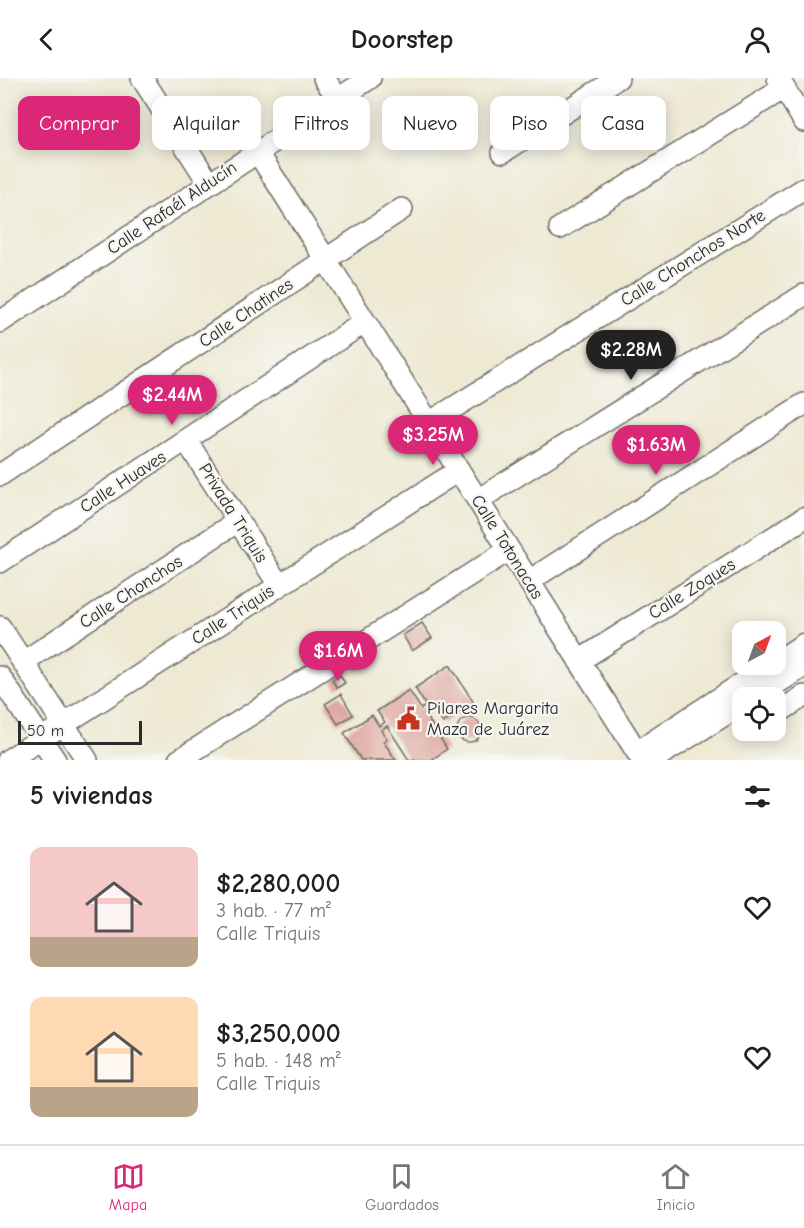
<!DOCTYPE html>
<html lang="es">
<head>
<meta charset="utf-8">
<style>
	:root { --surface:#fff; --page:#f6f6f6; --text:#202124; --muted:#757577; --line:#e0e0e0; --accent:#db2777 }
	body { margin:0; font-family:"Comic Neue",sans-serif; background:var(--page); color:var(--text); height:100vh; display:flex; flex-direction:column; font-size:22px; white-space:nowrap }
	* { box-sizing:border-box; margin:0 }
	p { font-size:20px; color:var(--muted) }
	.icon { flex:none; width:33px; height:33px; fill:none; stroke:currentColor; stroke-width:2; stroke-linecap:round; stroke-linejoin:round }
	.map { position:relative; height:682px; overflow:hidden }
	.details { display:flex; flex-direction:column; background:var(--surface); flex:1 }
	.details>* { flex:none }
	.hud { position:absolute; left:18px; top:18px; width:768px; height:54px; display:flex; gap:12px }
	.needle { width:39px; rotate:41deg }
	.controls { position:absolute; left:732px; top:543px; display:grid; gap:12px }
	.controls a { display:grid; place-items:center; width:54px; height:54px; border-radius:12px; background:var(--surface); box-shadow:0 3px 15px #0003; font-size:30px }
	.scale { position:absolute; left:18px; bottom:15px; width:124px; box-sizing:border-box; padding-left:6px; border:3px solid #2b2b2b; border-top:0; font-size:16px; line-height:21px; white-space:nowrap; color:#2b2b2b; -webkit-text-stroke:4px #f6f6f2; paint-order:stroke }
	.price { position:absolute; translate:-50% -51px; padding:0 14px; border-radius:21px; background:var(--accent); color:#fff; font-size:20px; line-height:39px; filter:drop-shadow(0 2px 3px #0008) }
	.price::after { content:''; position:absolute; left:50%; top:36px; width:18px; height:14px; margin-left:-9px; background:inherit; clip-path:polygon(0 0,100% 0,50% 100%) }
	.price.on { background:#222; color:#fff }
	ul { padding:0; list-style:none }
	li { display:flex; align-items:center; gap:18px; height:150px; padding:0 30px }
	li span { display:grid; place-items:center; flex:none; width:168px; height:120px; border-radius:12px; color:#555 }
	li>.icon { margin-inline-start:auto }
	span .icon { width:72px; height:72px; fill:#fffc; stroke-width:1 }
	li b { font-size:26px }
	h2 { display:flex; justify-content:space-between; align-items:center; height:72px; padding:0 30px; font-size:26px }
	.pill { padding:0 21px; border-radius:12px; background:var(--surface); box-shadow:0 3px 15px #0003; font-size:21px; line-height:54px }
	.pill.on { background:var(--accent); color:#fff }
	header { display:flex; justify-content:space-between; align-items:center; height:78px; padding:0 30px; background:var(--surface); font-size:27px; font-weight:700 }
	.tabs { display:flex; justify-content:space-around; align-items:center; height:84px; border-top:2px solid var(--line); background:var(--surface); font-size:16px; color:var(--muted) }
	.tabs a { display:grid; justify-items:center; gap:3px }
	.tabs .on { color:var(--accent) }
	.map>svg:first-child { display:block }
	.building { fill:#db9f95 }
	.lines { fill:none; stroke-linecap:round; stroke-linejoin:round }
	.minor-casing { stroke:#6f6e66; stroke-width:24 }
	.minor { stroke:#fff; stroke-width:21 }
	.labels { text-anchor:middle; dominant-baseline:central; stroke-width:4.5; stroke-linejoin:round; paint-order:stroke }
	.street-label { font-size:18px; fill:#2b2b2b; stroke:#f6f6f2 }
	.poi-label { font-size:18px; fill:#2b2b2b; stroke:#f6f6f2; text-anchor:start }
</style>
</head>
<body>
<header><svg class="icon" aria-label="back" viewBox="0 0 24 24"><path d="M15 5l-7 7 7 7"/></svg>Doorstep<svg class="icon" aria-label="person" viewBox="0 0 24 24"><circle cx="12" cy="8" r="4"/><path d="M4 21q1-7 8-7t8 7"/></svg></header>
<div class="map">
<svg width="804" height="682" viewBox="0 0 804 682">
	<rect width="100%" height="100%" fill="#f6f6f2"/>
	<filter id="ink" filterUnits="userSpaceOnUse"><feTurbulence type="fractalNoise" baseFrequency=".0167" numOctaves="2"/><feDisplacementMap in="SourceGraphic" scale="12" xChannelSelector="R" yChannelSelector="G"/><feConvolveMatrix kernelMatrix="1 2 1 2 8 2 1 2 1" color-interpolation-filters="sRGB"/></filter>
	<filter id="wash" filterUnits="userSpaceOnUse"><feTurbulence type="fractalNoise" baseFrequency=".008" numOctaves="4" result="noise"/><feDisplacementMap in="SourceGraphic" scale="24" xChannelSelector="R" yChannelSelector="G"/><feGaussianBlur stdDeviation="1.35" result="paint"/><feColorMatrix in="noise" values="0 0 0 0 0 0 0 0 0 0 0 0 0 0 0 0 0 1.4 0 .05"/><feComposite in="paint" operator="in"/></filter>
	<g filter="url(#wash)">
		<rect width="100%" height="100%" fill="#eee9d3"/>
		<g id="blocks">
			<path class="building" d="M422 545 432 560 412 573 403 557Z
				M450 587 474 625 443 645 434 631 425 636 447 671 431 682H409L387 648 381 652 387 661 383 663 396 682H361L344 655 372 637 379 648 385 644 377 633 409 612 421 631 426 628 415 610Z
				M340 597 345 605 337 610 332 602Z
				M341 616 353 637 338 646 325 626Z
				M457 652a12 12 0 1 1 24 0a12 12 0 1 1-24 0Z"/>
		</g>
	</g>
	<g filter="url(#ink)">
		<use href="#blocks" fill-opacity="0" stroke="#6f6e66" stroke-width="1.5"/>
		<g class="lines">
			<defs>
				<path id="minor" d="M142 0 209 105
					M324 0 338 21
					M778 0 804 43
					M257 73 642 682
					M503 74 618 0
					M560 150 784 10
					M0 244 370 0
					M429 345 804 111
					M186 362 279 507
					M0 397 402 131
					M478 422 804 217
					M0 484 365 244
					M529 503 804 326
					M0 549 87 682
					M579 583 804 440
					M23 584 238 443
					M776 584 804 566
					M0 599 55 682
					M753 620 804 588
					M776 636 804 618
					M637 674 772 586
					M8 682 459 392
					M179 682 509 472
					M652 682 742 626"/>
			</defs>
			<use href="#minor" class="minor-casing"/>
			<use href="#minor" class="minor"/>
		</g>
	</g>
	<defs>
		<symbol id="civic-bare" viewBox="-9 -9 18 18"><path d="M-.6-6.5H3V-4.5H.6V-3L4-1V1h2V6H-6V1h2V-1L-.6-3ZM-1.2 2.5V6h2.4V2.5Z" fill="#c8321e" stroke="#f6f6f2" stroke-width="2.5" paint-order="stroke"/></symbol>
	</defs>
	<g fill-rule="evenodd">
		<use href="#civic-bare" x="392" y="624" width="33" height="33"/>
	</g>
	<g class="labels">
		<g class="street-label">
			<text transform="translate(172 130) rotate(-34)">Calle Rafaél Alducín</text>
			<text transform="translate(693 180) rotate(-32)">Calle Chonchos Norte</text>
			<text transform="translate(246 235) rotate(-34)">Calle Chatines</text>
			<text transform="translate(123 404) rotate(-33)">Calle Huaves</text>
			<text transform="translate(233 435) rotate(58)">Privada Triquis</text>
			<text transform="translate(507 469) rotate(58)">Calle Totonacas</text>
			<text transform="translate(692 511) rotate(-32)">Calle Zoques</text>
			<text transform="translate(131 514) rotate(-33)">Calle Chonchos</text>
			<text transform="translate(233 537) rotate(-33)">Calle Triquis</text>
		</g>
		<g class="poi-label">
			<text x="427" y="630">Pilares Margarita<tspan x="427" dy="21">Maza de Juárez</tspan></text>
		</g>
	</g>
</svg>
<div class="controls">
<a><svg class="needle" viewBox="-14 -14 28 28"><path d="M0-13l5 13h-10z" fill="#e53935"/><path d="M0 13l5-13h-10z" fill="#757577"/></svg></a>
<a><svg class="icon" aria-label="locate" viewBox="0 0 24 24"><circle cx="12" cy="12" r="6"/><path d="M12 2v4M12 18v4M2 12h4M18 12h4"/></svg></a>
</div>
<div class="scale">50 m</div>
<b class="price on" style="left:631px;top:303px">$2.28M</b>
<b class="price" style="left:172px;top:348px">$2.44M</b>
<b class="price" style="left:433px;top:388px">$3.25M</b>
<b class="price" style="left:656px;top:398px">$1.63M</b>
<b class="price" style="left:338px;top:604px">$1.6M</b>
<div class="hud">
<a class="pill on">Comprar</a>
<a class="pill">Alquilar</a>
<a class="pill">Filtros</a>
<a class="pill">Nuevo</a>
<a class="pill">Piso</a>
<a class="pill">Casa</a>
</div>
</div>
<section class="details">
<h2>5 viviendas<svg class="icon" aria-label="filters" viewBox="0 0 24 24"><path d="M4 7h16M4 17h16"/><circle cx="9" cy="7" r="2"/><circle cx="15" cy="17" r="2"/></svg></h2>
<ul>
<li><span style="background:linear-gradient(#f6c9c9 75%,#b9a48a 0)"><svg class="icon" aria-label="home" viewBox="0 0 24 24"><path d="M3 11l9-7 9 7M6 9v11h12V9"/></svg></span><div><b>$2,280,000</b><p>3 hab. · 77 m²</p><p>Calle Triquis</p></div><svg class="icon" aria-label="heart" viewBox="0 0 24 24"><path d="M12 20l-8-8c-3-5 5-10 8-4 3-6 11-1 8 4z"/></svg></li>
<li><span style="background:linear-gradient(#ffd9b3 75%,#b9a48a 0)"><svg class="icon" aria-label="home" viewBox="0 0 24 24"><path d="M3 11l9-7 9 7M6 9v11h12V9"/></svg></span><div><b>$3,250,000</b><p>5 hab. · 148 m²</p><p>Calle Triquis</p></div><svg class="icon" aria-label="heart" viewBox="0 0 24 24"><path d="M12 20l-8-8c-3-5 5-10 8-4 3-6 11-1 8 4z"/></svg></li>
</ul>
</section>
<nav class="tabs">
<a class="on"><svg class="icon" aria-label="map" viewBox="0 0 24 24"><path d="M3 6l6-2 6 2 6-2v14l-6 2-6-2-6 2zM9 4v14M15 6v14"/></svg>Mapa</a>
<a><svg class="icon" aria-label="saved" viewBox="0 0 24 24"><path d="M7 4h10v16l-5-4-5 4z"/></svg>Guardados</a>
<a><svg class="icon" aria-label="home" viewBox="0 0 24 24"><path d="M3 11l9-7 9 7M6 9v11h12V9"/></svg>Inicio</a>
</nav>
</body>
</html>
